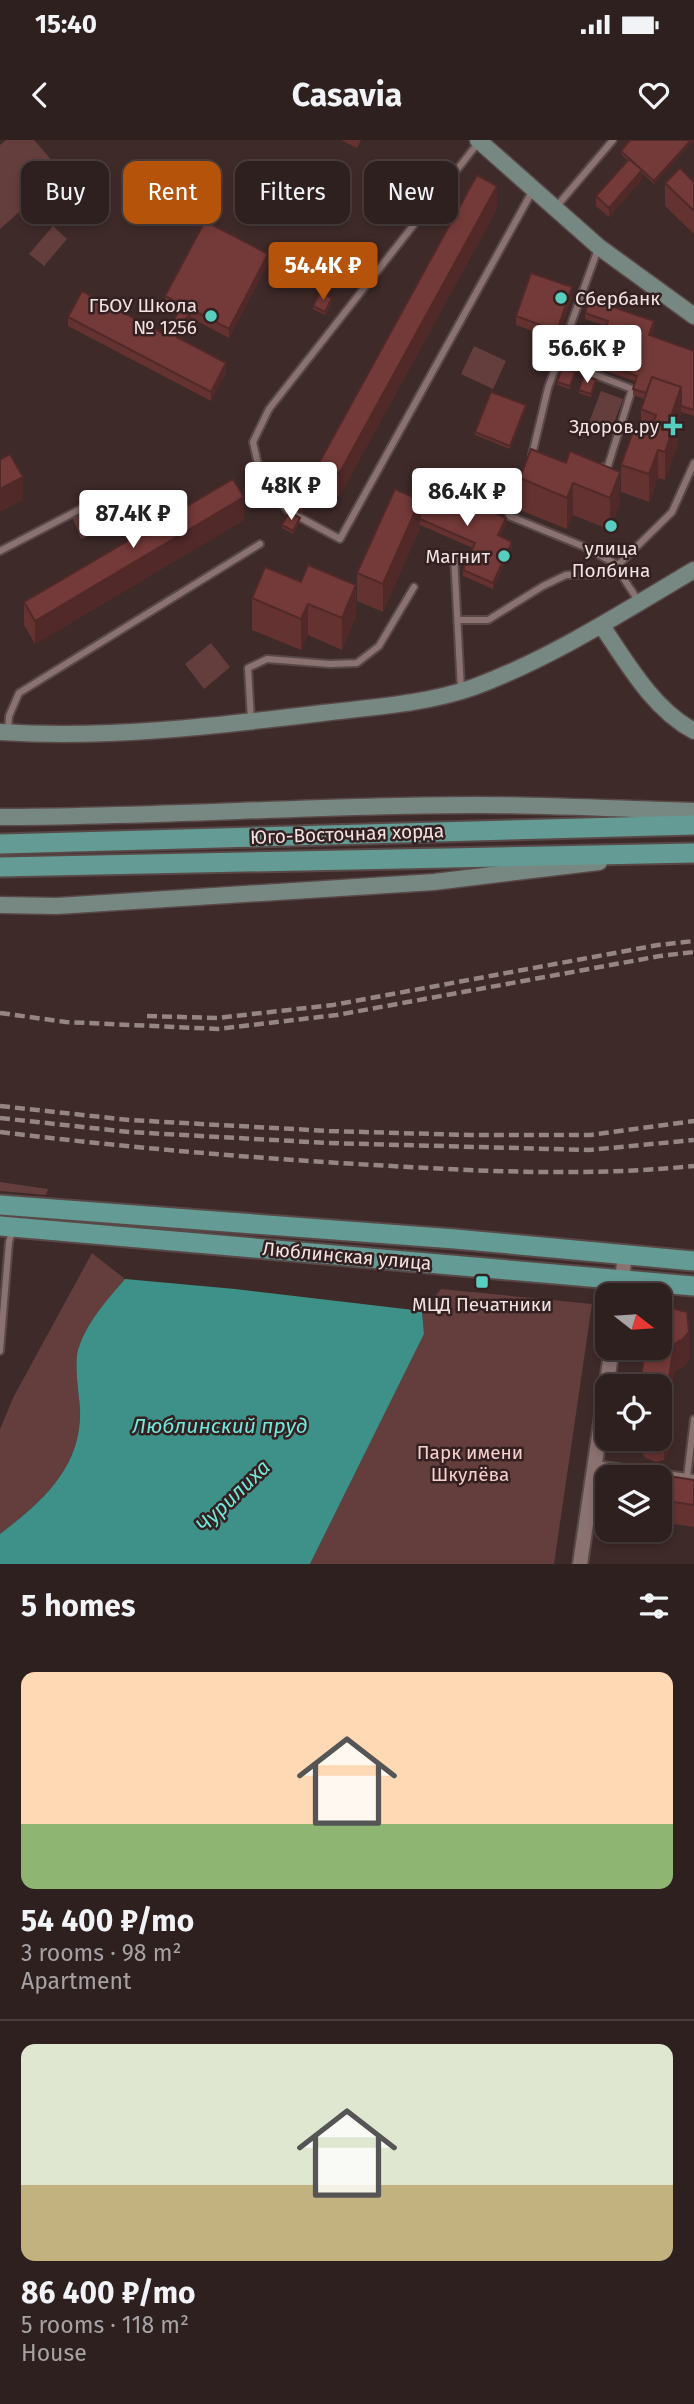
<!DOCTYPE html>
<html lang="en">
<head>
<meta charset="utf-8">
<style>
	:root { --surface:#2e201f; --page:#3a2d2c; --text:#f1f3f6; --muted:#a7a3a4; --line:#493e3d; --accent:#b45309 }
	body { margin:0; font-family:"Fira Sans",sans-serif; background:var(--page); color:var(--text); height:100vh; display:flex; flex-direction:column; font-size:26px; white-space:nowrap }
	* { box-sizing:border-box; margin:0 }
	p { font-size:23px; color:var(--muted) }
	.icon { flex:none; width:38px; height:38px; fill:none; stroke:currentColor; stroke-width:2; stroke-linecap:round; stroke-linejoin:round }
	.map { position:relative; height:1424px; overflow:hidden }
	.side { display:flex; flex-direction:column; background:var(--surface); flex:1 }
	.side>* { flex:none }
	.guide { position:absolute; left:21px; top:21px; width:653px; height:63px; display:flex; gap:14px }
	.needle { width:46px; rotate:107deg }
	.tools { position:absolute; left:595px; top:1143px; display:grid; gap:14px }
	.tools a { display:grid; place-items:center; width:77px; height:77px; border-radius:14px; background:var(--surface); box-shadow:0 4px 10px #0003,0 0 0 2px var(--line); font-size:35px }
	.price { position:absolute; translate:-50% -60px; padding:0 16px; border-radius:7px; background:#fff; color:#222; font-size:23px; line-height:46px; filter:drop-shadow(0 2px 4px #0008) }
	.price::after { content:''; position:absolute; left:50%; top:42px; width:21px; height:16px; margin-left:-10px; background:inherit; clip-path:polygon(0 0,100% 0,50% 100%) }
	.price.active { background:var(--accent); color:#fff }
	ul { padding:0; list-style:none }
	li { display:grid; align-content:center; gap:14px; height:371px; padding:0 21px }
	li+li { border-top:2px solid var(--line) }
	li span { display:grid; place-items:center; height:217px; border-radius:14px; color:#555 }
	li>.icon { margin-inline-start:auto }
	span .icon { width:126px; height:126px; fill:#fffc; stroke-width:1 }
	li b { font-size:30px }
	h2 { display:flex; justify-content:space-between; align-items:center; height:84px; padding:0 21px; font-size:30px }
	.tag { padding:0 24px; border-radius:14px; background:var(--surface); box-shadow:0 4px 10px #0003,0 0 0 2px var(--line); font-size:24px; line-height:63px }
	.tag.active { background:var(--accent); color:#fff }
	.status { display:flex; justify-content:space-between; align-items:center; height:49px; padding:0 35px; background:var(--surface); direction:ltr }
	.status svg { height:19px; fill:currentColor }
	header { display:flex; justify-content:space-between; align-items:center; height:91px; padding:0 21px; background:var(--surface); font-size:32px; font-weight:700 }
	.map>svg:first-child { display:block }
	.green { fill:#633e3d }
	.water { fill:#3e9188 }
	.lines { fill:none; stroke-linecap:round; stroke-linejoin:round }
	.service-casing { stroke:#594848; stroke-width:10 }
	.tertiary-casing { stroke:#594848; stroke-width:18 }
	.secondary-casing { stroke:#594848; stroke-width:19 }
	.primary-casing { stroke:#594848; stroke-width:23 }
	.service { stroke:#8a7271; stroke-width:6 }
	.tertiary { stroke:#8a7271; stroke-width:14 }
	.secondary { stroke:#778782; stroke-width:16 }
	.primary { stroke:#649b94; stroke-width:19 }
	.rail { stroke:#958584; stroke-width:4.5; stroke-dasharray:10 5; stroke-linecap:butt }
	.wall { fill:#643231 }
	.shaded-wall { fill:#512928 }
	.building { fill:#743a39; stroke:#512928; stroke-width:2 }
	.poi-dot { fill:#58cec1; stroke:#342020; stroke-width:2.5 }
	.labels { text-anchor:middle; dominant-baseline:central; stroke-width:5; stroke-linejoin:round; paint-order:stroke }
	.poi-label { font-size:19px; fill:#f0e3e2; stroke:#342020; text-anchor:end }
	.street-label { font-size:19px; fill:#f0e3e2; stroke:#342020 }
	.park-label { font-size:19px; fill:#f7cfcd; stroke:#342020 }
	.water-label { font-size:21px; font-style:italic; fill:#6fe9db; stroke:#342020 }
</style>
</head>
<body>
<div class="status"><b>15:40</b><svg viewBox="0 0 49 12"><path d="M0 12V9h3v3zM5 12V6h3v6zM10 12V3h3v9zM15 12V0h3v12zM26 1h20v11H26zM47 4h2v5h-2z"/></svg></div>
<header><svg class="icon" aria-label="back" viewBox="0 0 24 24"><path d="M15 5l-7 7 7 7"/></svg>Casavia<svg class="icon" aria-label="heart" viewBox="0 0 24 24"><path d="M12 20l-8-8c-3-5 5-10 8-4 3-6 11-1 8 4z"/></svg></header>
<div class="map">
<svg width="694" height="1424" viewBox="0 0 694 1424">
	<rect width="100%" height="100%" fill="#3e2a29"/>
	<path class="green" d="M6 0H34L63 33 0 89V5Z
		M53 86 67 99 44 126 29 114Z
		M474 206 506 221 493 249 461 234Z
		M601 251 623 259 610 293 588 285Z
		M122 354 131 379 81 399 71 374Z
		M211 503 230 527 204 549 185 524Z
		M0 1042 48 1049 46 1055 0 1051Z
		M92 1113 125 1139C108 1160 86 1183 78 1210 74 1224 79 1254 80 1269 82 1327 43 1361 0 1394V1289L14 1256Z
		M441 1149 592 1164 554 1424H310L424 1194 422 1171Z"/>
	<path class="water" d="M125 1139 235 1149 422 1171 424 1194 310 1424H0V1394C43 1361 82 1327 80 1269 79 1254 74 1224 78 1210 86 1183 107 1160 125 1139Z"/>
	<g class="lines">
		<defs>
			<path id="service" d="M478 3 269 269 253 302 262 342 288 371 340 399 533 50
				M556 67 613 0
				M588 232 632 249 607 329 603 327
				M532 315 548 248 598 109
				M522 342 509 376 585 407 618 425C620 437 632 449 638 461
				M0 411 94 362
				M454 415 461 550
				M618 425 672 372 694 323
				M458 480H488L543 446 566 435 620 434
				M251 580 248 528 267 519 330 524 357 523 379 506 414 447
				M8 591 9 576 19 553 260 404
				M0 1211 9 1102 13 1088
				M694 1279 687 1337 694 1338
				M595 1324 687 1337"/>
			<path id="tertiary" d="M620 1155 625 1115
				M580 1424 612 1208"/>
			<path id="secondary" d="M478 0 599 107 694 176
				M602 486C627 523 653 569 694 591
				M0 592C108 599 216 586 323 573 373 567 426 564 474 547 552 518 623 472 694 430
				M0 677C159 677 318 665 477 665 549 665 622 669 694 671
				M0 765 57 766 434 742 599 722"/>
			<path id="primary" d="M0 704 694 685
				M0 727 694 713
				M0 1065 455 1099 694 1121
				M0 1086 694 1146"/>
		</defs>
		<use href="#service" class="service-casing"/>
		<use href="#tertiary" class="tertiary-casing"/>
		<use href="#secondary" class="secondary-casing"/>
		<use href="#primary" class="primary-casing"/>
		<use href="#service" class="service"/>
		<use href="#tertiary" class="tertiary"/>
		<use href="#secondary" class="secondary"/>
		<use href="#primary" class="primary"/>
		<path class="rail" d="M0 873 66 882 218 889 337 875 660 816 694 812
			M147 876 217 878 333 865 658 805 694 801
			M0 966 129 980 329 991 469 995H590L694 981
			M0 978 129 992 328 1003 589 1010 694 1000
			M0 992C130 1008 261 1019 392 1026 492 1032 594 1036 694 1026"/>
	</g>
	<path class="wall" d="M341 0H361L357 8Z
		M630 0H694L654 44 642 33V39L609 77 596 66V56L627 20 621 14V11Z
		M694 42V94L665 66V43Z
		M497 69 339 357 319 345V323Z
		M268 123 229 198 191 178 181 199 226 232 211 261 68 186V177L166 195 178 172 165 165V156Z
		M572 156 557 200 516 185V176Z
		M332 162 325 175 313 169V166Z
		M585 173 654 188 651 196 694 211V276L681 272 678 282V303L665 340 658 338 649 362 621 352V325L641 291V269L644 259 633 255V249L635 241 594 227V220L606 186 585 179Z
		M575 235 570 249 557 245V242Z
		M596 243 591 257 579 253V250Z
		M526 269 510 309 475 295V292Z
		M531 309 620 363 610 390 573 375 567 389 520 370V338Z
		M412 357 506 384 500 396 512 408 493 449 463 436V430L473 408 420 385V388L383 472 357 461V433Z
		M308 363 302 374 292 369V366Z
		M244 380 35 504 24 485V462Z
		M300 381 293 394 282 388V385Z
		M265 427 356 476 342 510 308 495 301 510 252 490V458Z
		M689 1220 683 1227 674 1232 669 1264 671 1308 664 1320 656 1322 645 1318 637 1304V1298H660V1246H640Z
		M694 1340V1387L660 1382V1351Z"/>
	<path class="shaded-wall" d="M691 0H694L654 44V41Z
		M642 30V39L609 77V68Z
		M497 46V69L339 357V334Z
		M268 114V123L229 198V189Z
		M572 147V156L557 200V191Z
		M191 169V178L177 206V197Z
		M654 181V188L649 201V195Z
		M226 223V232L211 261V252Z
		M681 247V275L678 282V303L665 340V312L672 273Z
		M526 265V269L510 309V306Z
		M658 310V338L649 362V334Z
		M620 332V363L610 390V358Z
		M23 337V360L0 372V349Z
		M573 343V375L567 389V358Z
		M244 357V380L35 504V481Z
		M420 360V388L383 472V444Z
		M506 378V384L498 402V395Z
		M512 402V408L493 449V443Z
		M356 445V476L342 510V478Z
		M308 464V495L301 510V479Z
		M689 1192V1220L683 1227 674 1232 666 1286V1258L674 1204Z
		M671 1281V1308L664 1320V1292Z"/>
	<path class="building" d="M630 0H691L654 41 621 11Z
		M629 19 642 30 609 68 596 56Z
		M680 28 694 42V71L665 43Z
		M477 35 497 46 339 334 319 323Z
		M205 81 268 114 229 189 191 169 177 197 226 223 211 252 68 177 82 151 166 195 182 165 165 156Z
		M531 133 572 147 557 191 516 176Z
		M320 152 332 158 325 172 313 166Z
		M590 159 654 181 649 195 694 211V270L681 266V247L652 237 646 253 633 249 637 236 594 220 608 181 585 173Z
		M562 228 575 232 570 246 557 242Z
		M584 235 596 240 591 254 579 250Z
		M652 237 681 247 672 273 678 275 665 312 658 310 649 334 621 325 634 289 649 294 656 275 641 269Z
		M491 252 526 265 510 306 475 292Z
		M531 309 566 323 570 311 620 332 610 358 573 343 567 358 520 338Z
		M10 314 23 337 0 349V320Z
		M233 339 244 357 35 481 24 462Z
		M419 340 506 378 498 395 512 402 493 443 463 430 475 403 420 379V360L412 357Z
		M395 349 420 360 383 444 357 433Z
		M298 355 308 360 302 371 292 366Z
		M289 372 300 378 293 391 282 385Z
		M308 425 356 445 342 478 308 464 301 479 252 458 265 427 301 442Z
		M670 1168 687 1172 689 1192 683 1199 674 1204 666 1258 671 1269V1281L664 1292 660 1293V1246H640L645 1208H660V1173Z
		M662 1335 694 1340V1365L660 1360Z"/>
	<g class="poi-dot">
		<circle cx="561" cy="158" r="7"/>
		<circle cx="211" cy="176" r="7"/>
		<path d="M669.5 275.5h7v7h7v7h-7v7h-7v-7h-7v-7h7z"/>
		<circle cx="611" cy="386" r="7"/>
		<circle cx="504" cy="416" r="7"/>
		<rect x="475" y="1135" width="14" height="14" rx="3.5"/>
	</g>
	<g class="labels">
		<g class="poi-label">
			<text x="575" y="158" text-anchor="start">Сбербанк</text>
			<text x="197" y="165">ГБОУ Школа<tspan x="197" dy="22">№ 1256</tspan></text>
			<text x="659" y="286">Здоров.ру</text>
			<text x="611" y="408" text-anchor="middle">улица<tspan x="611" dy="22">Полбина</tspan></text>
			<text x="490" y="416">Магнит</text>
			<text x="482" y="1164" text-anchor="middle">МЦД Печатники</text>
		</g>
		<g class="street-label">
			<text transform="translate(347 694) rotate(-2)">Юго-Восточная хорда</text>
			<text transform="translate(347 1116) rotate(5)">Люблинская улица</text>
		</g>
		<g class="park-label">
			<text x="470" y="1312">Парк имени<tspan x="470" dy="22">Шкулёва</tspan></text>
		</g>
		<g class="water-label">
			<text x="220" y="1286">Люблинский пруд</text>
			<text transform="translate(233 1356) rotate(-44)">Чурилиха</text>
		</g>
	</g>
</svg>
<div class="tools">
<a><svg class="needle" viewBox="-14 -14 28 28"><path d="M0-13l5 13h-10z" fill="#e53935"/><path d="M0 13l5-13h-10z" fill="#a7a3a4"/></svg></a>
<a><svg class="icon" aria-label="locate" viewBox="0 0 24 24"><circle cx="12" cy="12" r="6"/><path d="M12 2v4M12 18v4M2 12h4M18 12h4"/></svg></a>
<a><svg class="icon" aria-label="layers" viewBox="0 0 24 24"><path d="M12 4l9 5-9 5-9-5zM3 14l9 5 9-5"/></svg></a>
</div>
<b class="price active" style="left:323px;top:162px">54.4K ₽</b>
<b class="price" style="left:587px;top:245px">56.6K ₽</b>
<b class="price" style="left:291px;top:382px">48K ₽</b>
<b class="price" style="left:467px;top:388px">86.4K ₽</b>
<b class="price" style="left:133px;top:410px">87.4K ₽</b>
<div class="guide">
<a class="tag">Buy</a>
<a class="tag active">Rent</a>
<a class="tag">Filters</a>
<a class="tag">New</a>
</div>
</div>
<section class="side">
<h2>5 homes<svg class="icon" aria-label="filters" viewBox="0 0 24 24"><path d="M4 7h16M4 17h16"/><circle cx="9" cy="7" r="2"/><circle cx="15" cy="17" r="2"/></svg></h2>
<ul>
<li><span style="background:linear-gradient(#ffd9b3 70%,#8fb573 0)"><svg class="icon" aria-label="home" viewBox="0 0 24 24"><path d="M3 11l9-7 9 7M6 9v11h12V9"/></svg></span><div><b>54 400 ₽/mo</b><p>3 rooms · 98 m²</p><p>Apartment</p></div></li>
<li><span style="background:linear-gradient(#dfe7d0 65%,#c2b280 0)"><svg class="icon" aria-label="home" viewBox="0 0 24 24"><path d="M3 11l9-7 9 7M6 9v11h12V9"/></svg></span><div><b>86 400 ₽/mo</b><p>5 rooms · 118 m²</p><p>House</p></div></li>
</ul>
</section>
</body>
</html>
